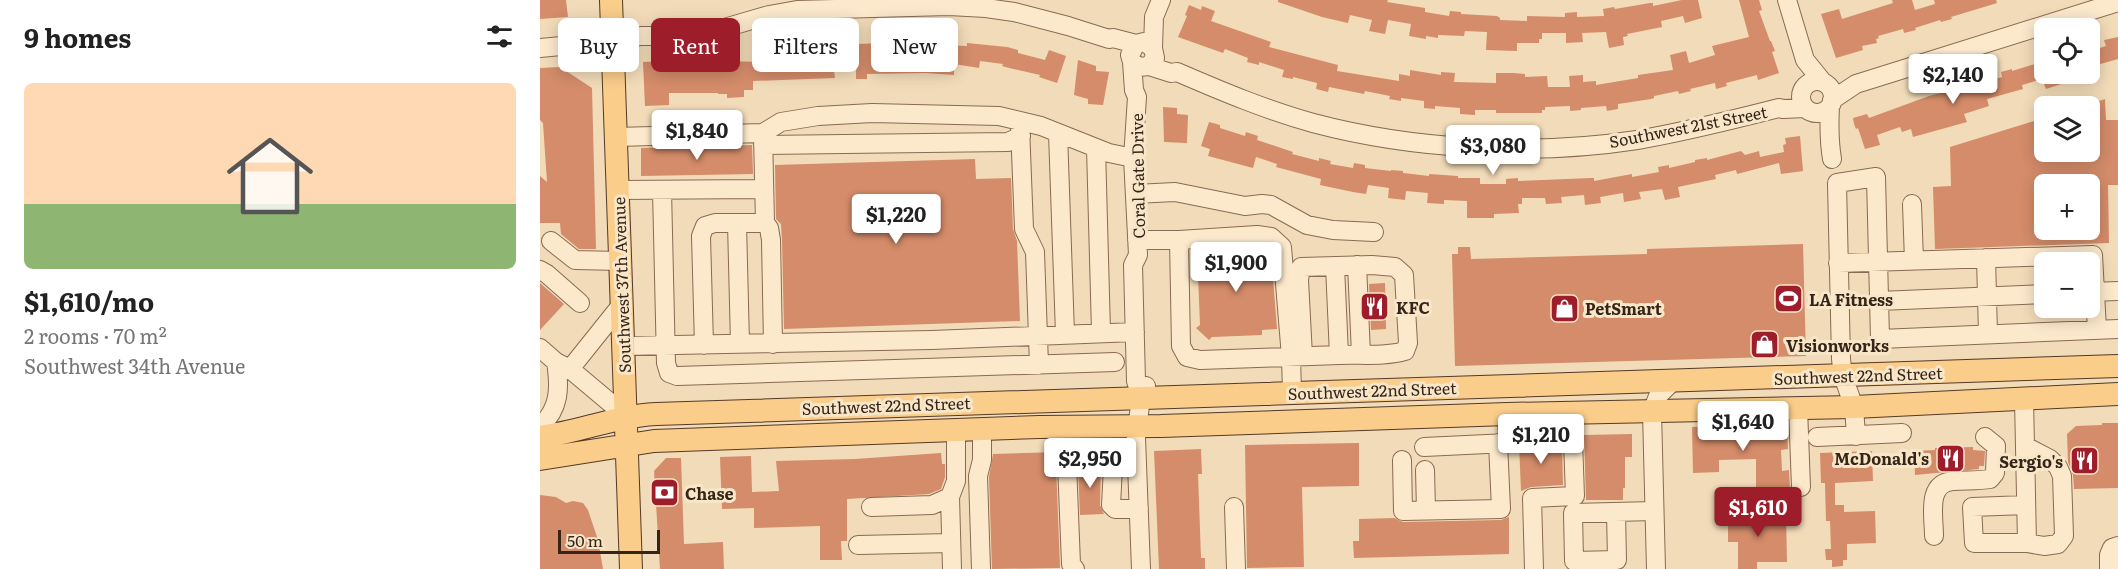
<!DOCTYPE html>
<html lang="en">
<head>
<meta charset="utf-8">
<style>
	:root { --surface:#fff; --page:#f6f6f6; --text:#222; --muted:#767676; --accent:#9d1d2a }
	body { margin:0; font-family:Literata,serif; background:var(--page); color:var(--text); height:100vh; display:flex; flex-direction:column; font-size:22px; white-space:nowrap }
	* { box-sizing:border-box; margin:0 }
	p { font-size:20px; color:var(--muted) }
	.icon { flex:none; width:33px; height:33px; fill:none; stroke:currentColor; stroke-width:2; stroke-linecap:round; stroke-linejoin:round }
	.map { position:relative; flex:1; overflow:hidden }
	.drawer { display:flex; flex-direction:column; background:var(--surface); width:540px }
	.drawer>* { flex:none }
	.guide { position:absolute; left:18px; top:18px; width:570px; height:54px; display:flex; gap:12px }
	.controls { position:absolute; left:1494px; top:18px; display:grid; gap:12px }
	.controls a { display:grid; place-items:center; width:66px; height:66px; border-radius:9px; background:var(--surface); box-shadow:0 3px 15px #0003; font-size:30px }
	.scale { position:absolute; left:18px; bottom:15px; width:102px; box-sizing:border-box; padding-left:6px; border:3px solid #362419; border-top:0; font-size:16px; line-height:21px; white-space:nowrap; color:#362419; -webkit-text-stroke:4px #f8e6c8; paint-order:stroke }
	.price { position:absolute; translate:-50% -51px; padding:0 14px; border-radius:6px; background:#fff; color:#222; font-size:20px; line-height:39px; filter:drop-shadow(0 2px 3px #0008) }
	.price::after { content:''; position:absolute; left:50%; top:36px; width:18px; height:14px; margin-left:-9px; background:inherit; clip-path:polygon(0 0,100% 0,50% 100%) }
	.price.on { background:var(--accent); color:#fff }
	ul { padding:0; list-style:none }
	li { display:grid; align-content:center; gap:12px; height:318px; padding:0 24px }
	li span { display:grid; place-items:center; height:186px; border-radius:9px; color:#555 }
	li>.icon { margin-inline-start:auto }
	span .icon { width:108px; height:108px; fill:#fffc; stroke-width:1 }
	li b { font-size:26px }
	h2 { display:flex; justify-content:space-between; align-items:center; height:72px; padding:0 24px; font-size:26px }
	.tag { padding:0 21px; border-radius:9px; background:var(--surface); box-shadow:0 3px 15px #0003; font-size:21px; line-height:54px }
	.tag.on { background:var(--accent); color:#fff }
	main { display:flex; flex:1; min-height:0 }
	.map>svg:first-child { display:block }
	.building { fill:#d48c6a; fill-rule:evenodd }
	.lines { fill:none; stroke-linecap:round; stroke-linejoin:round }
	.minor-casing { stroke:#896a52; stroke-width:20 }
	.major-casing { stroke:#553927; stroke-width:24 }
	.minor { stroke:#fce9cc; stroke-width:18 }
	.major { stroke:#facd8a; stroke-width:22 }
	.labels { text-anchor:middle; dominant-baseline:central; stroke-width:6; stroke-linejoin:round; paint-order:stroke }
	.street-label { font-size:16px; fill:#362419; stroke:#f8e6c8 }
	.poi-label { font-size:16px; font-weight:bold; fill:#362419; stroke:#f8e6c8; text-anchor:start }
</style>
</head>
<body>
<main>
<section class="drawer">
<h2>9 homes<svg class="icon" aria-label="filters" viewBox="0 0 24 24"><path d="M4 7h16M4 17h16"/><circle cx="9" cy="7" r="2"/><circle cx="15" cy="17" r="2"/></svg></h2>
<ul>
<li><span style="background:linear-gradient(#ffd9b3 65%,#8fb573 0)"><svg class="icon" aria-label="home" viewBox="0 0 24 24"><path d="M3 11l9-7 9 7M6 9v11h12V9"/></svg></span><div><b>$1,610/mo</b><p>2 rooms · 70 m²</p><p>Southwest 34th Avenue</p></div></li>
</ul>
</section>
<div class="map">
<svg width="1578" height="569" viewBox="0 0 1578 569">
	<rect width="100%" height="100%" fill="#f2dbb8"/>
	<path class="building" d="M0 0H26L28 17 0 19Z
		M738 0H848L847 2 885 8V12L909 16 910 11 921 12V14L957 16 960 18V20L987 21V16L1025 17V13L1037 12V17L1064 16 1063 9 1074 7 1075 9 1110 3H1113V6L1142 0H1158L1162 18 1145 23 1143 16 1121 21 1122 27 1087 34 1088 36 1083 37 1084 45 1069 48 1066 32 1042 33 1043 42 1026 43V33H1002V39H999V43H977V51L946 50 947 32 925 31 924 36 898 35V38L886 36V39L869 36 871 24 848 20 845 34 829 31 832 20 810 15 808 23 782 17 738 2Z
		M1199 0H1219L1222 10 1219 11 1230 41H1231L1235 51 1232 52 1239 73 1218 80 1217 75 1186 83 1187 86 1176 89 1175 83 1150 89 1151 91 1139 94 1138 91 1114 96V98L1111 99 1078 104V109L1067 111 1066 106 1041 108V110L1030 111V106L1005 107V110H1002V113H956V110H935V115L920 114V108L895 106V109L884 108V101L861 98V101L849 99 850 96 825 91 824 94 789 87 788 92 776 89 777 83 753 77V79L742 77 744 70 719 62V65L707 62 708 58 685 49 683 53 638 37 647 16 645 15 649 5 661 10 662 6 675 11 671 21 731 42 729 47 798 65 797 71 859 81V74L870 76V70L901 75V72L915 73 914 82 956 83V73H974L985 74V77L1007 76 1008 87H1030L1029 76 1043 75V82L1056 81V85L1098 78V75L1133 70 1130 55 1146 51 1149 63 1175 55 1172 46 1209 37Z
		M1352 0H1372L1375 10 1395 4 1394 0H1456L1457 3 1411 17 1412 19 1401 22 1400 20 1375 28 1376 30 1364 33 1363 29 1338 36 1339 38 1336 39 1337 43 1322 46 1323 50 1296 58 1281 14 1299 9 1302 19 1353 3Z
		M345 36H375V39L395 40 398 45 427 46V43L467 47 478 50V53L505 60 509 50 526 56 517 83 499 77 500 75 469 68 462 66 463 64 440 61 439 68 414 64V75L386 73 327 74V79H316V69L294 70 295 78 213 81V90H204V97L187 98V94H178V93H129V105L105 106 103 62 127 61V67L152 65 154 70H183V61L224 62V50H236V53L264 52V40L313 38V41H316L317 44 345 43Z
		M1578 37V59L1550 67V51L1566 46 1564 40Z
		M538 60 556 66V71L569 72 563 105 548 104V99L534 95Z
		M1504 61V74H1546V76L1506 89 1502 79 1482 85 1483 89 1447 99 1449 106 1424 114 1427 122 1373 137 1371 129 1362 132 1360 127 1337 135 1340 145 1325 149 1318 128 1316 129 1314 124 1313 118 1327 114 1329 118 1389 96 1462 77 1461 72 1472 69V71Z
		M20 67 52 88 56 249H39L21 234 20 223H0V176L7 182 3 123 0 120V68Z
		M1565 99 1566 120H1578V185H1568L1569 243 1395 249 1393 187 1411 186 1410 147 1504 118V152H1550V104ZM1504 184H1550V230H1504Z
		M623 107 637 108V114L648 115 647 143 624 142Z
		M669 122 680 125V128L705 136 706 132 718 136 717 140 753 152 752 154 779 161V158L791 161 790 164 813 168 814 163 825 165V168L851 171V170L863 171V173L889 176V174L918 176V178H940V184H966V179L978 178V181L1051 178H1054V181L1092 174V177L1119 172 1118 167 1129 165V168L1155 162V160L1167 158V160L1201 151 1205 155 1219 151 1220 157 1244 152 1243 145 1246 144 1245 138 1260 136 1263 171 1241 174 1239 163 1197 174 1196 170 1175 175 1176 179 1138 187 1140 197 1125 200 1122 189 1099 192 1101 199 1084 202 1083 193 1060 197 1061 203 1045 205 1044 195 1021 197 1022 203 1006 204 1005 198H982V204H978L979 213 954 214V218H927V201L904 200V204L887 203 888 193 866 191 865 200 848 198 849 188 828 185 826 194 813 192 780 185 781 179 736 167 737 164 716 157 713 168 668 156 670 149 661 146Z
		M212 145 213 174 101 176V148Z
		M435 159 436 179 471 178 473 229 477 241 480 321 244 329 242 240 241 224 236 219 235 165Z
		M1263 244 1266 356 915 366 912 254H918V247H930L931 259 1107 254V249Z
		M718 247 726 248 731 252 737 329 722 330V335L672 337 669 340 656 328 660 325 658 275H662L661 250Z
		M0 283 24 304 0 330Z
		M845 283 846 329 831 330 829 284Z
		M1562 423H1578V488L1534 489 1533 475 1528 462 1527 434 1536 426 1562 425Z
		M1214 425V430L1239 429 1238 426H1247L1248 449 1241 450 1242 471 1249 470 1250 489 1216 490V459L1179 460V472L1153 473 1152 427Z
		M1092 434V457H1085V488H1083V500H1046L1044 435Z
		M819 443V486L762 487 764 567 707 568 705 445Z
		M1022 443 1023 485 991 487 981 491 979 444Z
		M1433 447V450L1445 451 1444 466H1439V469L1375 475 1374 451 1395 450V448Z
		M661 449 662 474H658L661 558H665V569H619L614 451Z
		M1332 451 1333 481 1295 483V505H1304V512L1335 511 1336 543 1307 544V560H1303V566L1292 567V560H1286L1285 549H1291L1290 521H1286L1285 483H1281L1280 453Z
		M520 452 516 464 520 568 452 569 449 477 453 454Z
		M401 453 402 464H405V477L401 489 389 494 307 499V541H301L302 560H280V526L214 528V508L182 509 180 457 211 456 212 492 239 491 236 461 315 459Z
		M126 458H141L144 544 183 542 184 569H120L114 471Z
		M551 463 561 465 560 505 564 514 540 515 538 466 539 464Z
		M0 495 16 497 26 503 33 501 43 503 48 510 58 540 63 569H0Z
		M1188 509H1204V514H1246L1247 562H1217V569H1198V542H1188Z
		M969 517V554L814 558 813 541H819V519L854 518 863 522 961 520Z"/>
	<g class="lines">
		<defs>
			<path id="minor" d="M1247 0 1265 60 1282 81
				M140 35 181 29 229 15 257 10 409 6 446 8 474 12 528 26 569 39 573 38 596 44
				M0 48 73 41 101 36H118
				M613 48 614 17 621 0
				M592 62 594 90 597 97 593 158 598 255 593 265 596 381 601 397
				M609 66 615 58 613 48 604 42 596 44 590 55 592 62 599 67 609 66 631 73 637 72C681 91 726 110 773 123 875 150 993 156 1097 140 1145 132 1192 120 1239 108L1243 109 1265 108
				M1261 97a16 16 0 1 1 32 0a16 16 0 1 1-32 0Z
				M1292 100 1316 84 1578 2
				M1290 106C1289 125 1289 141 1292 159
				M480 126 484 229 495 252 499 365
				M518 133 525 334
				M223 134 225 223 229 228 231 240 233 344
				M76 137 223 133 241 122 278 116 332 113 459 116 501 126 569 153 593 158
				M223 145 468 142 481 136
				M556 148 561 332
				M78 190 223 189
				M122 190 126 363 129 373 137 376 575 362
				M595 194 635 192 705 206 722 204 731 205 767 225 793 230 834 232
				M1372 204 1374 261
				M197 223 200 344
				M597 240H639L717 235 731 237 742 247 751 357 752 392
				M639 240 641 346 647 357 660 360 799 355C820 354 845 357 865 351L868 343 864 275 855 267 832 265 761 267 759 280 763 356
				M11 241 35 260 80 261
				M1446 258 1448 334
				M1298 263 1553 255 1557 330
				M817 265 821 354
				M795 266 799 355
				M0 270 7 274 40 303
				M1550 292 1578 291
				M1339 301 1504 294
				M164 345 161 236 165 226 175 223H225
				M84 346 392 340 595 332
				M0 348 16 362 30 369 86 416
				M30 369 82 304
				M1484 399 1487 543
				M1258 408 1261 487
				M0 427C20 408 20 388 16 362
				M1316 436 1314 407 1303 376 1301 359 1297 183 1336 177 1340 339 1578 329
				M1277 437 1362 433
				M1485 446 1510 459 1518 467 1522 476 1524 536 1518 544 1504 546 1487 543H1434L1432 507 1486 505
				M884 447 968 443 967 414
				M862 460 863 511 961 509 958 443
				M885 470 886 510
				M410 497 412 569
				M331 507 392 505 410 497 416 481V430
				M694 507 696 569
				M1076 512 1077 560 1034 561 1033 513 1114 511
				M1394 536C1394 516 1386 483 1413 481 1425 480 1438 481 1450 479L1455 473 1456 446 1445 437
				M318 545 411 543
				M441 569 438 476 442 460V430
				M535 569 531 564 527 464 531 455C544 450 560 449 571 458L573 467 571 505 575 509H599
				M601 569 596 438 601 397 606 386
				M994 569 992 498 1035 496 1032 413
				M1116 569 1112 412 1118 396 1133 381
				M1569 569V555L1572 548 1578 546"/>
			<path id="major" d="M71 0 91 569
				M0 437C39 432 76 416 116 414L1578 366
				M0 459 114 441 499 427 621 426 967 414 1314 407 1578 394"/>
		</defs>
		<use href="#minor" class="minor-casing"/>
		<use href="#major" class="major-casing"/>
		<use href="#minor" class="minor"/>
		<use href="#major" class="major"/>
	</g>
	<defs>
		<symbol id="stadium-square" viewBox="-11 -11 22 22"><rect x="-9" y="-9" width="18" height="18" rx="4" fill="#9d1d2a" stroke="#f8e6c8"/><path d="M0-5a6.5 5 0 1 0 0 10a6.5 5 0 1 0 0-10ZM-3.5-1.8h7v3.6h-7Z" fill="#fff"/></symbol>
		<symbol id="restaurant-square" viewBox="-11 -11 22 22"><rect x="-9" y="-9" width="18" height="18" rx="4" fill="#9d1d2a" stroke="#f8e6c8"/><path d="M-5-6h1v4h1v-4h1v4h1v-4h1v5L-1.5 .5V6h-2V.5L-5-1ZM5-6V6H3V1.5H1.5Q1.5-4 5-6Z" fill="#fff"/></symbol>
		<symbol id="shop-square" viewBox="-11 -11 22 22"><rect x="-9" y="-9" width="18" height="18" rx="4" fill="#9d1d2a" stroke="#f8e6c8"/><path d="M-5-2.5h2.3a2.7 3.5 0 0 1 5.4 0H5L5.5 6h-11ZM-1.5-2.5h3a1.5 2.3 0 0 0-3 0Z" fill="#fff"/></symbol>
		<symbol id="bank-square" viewBox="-11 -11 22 22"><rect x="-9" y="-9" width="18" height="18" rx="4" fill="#9d1d2a" stroke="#f8e6c8"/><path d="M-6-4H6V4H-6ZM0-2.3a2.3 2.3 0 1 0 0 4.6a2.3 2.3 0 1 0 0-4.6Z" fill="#fff"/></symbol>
	</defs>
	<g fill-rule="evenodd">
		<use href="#stadium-square" x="1232" y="282" width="33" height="33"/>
		<use href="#restaurant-square" x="818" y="290" width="33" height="33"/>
		<use href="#shop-square" x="1008" y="292" width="33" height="33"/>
		<use href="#shop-square" x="1208" y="328" width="33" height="33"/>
		<use href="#restaurant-square" x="1394" y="442" width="33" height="33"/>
		<use href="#restaurant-square" x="1528" y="444" width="33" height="33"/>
		<use href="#bank-square" x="108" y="476" width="33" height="33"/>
	</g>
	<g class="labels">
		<g class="street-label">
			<text transform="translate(1148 126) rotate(-11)">Southwest 21st Street</text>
			<text transform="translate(597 176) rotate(-91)">Coral Gate Drive</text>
			<text transform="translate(81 285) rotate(-92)">Southwest 37th Avenue</text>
			<text transform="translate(1318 375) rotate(-2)">Southwest 22nd Street</text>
			<text transform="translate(832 390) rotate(-2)">Southwest 22nd Street</text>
			<text transform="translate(346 405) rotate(-2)">Southwest 22nd Street</text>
		</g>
		<g class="poi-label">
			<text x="1269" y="299">LA Fitness</text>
			<text x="856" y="307">KFC</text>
			<text x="1045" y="308">PetSmart</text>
			<text x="1246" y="345">Visionworks</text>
			<text x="1389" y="458" text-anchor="end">McDonald's</text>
			<text x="1523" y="461" text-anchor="end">Sergio's</text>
			<text x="145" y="493">Chase</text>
		</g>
	</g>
</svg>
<div class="controls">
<a><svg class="icon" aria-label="locate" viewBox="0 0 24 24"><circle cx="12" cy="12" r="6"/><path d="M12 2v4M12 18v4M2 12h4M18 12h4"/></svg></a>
<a><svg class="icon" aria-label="layers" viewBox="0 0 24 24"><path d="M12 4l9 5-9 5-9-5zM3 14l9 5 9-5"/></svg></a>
<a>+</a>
<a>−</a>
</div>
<div class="scale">50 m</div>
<b class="price" style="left:1413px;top:105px">$2,140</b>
<b class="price" style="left:157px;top:161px">$1,840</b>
<b class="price" style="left:953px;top:176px">$3,080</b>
<b class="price" style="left:356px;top:245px">$1,220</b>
<b class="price" style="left:696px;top:293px">$1,900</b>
<b class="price" style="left:1203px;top:452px">$1,640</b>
<b class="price" style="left:1001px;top:465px">$1,210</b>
<b class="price" style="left:550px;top:489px">$2,950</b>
<b class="price on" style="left:1218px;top:538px">$1,610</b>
<div class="guide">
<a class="tag">Buy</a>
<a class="tag on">Rent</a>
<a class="tag">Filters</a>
<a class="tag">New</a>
</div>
</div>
</main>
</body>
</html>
